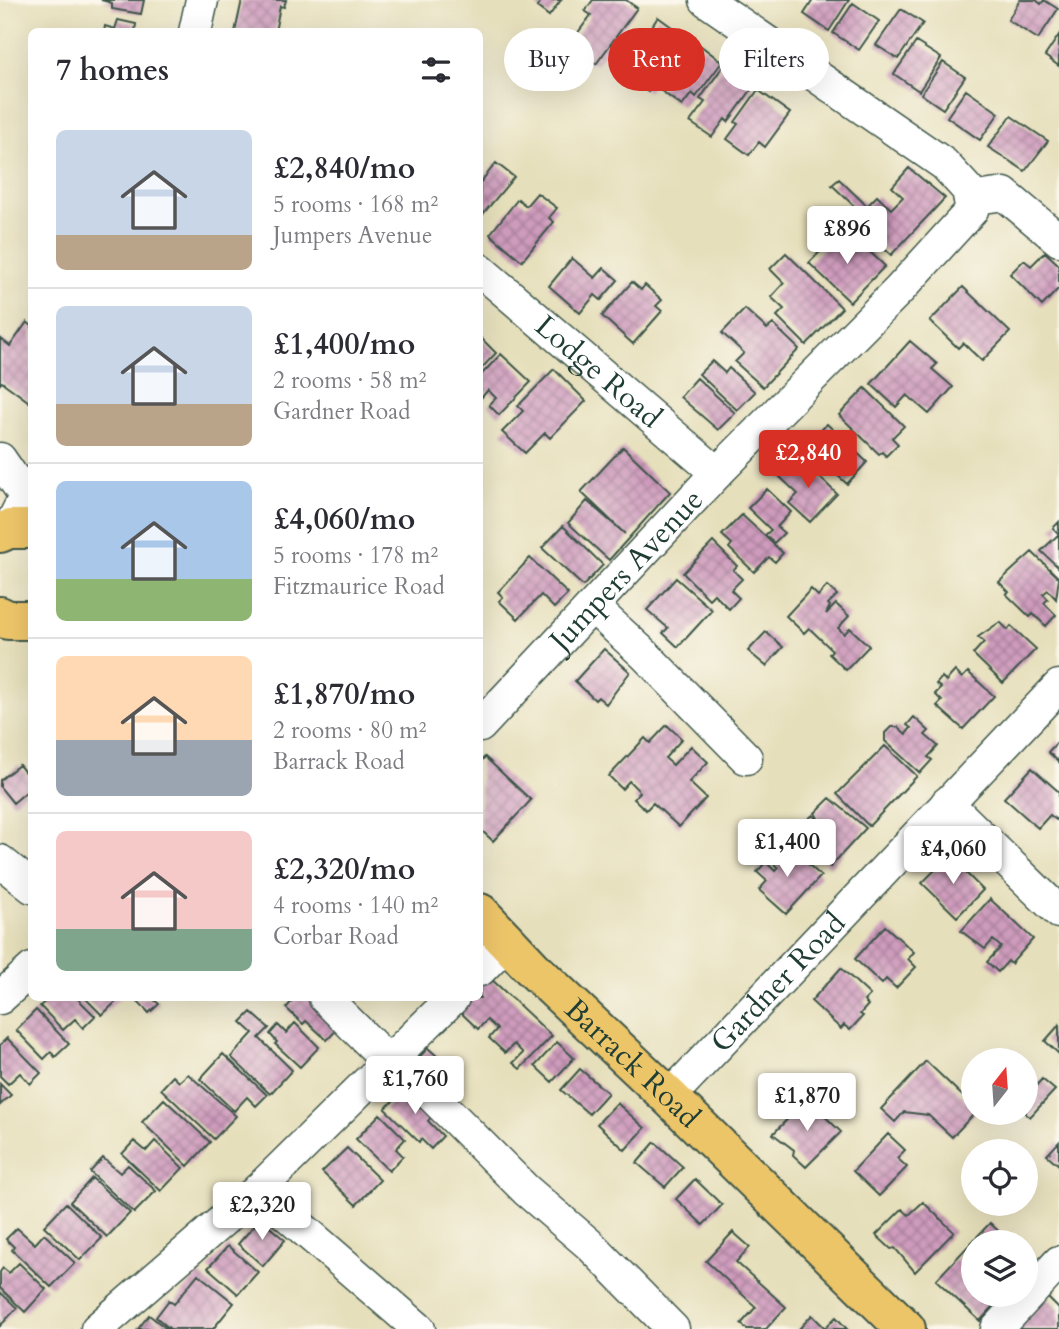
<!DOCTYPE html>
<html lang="en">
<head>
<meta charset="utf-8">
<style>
	:root { --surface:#fff; --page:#f7f7f7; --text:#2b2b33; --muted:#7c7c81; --line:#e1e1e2; --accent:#d93025 }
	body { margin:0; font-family:Cardo,serif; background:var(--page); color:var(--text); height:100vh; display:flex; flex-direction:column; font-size:26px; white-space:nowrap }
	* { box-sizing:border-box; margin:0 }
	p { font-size:23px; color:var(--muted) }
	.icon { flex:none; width:38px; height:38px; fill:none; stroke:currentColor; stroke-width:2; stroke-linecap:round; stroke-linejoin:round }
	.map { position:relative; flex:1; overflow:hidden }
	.panel { position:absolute; left:28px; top:28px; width:455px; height:973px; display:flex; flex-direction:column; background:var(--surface); border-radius:10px; box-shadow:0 7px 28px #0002 }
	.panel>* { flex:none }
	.guide { position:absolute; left:504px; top:28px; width:450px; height:63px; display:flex; gap:14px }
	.needle { width:46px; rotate:17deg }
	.fabs { position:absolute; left:961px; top:1048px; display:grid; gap:14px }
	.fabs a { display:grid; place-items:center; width:77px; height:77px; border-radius:50%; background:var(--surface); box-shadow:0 7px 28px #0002; font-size:35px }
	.price { position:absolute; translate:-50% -60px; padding:0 16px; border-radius:7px; background:#fff; color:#222; font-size:23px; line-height:46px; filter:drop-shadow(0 2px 4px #0008) }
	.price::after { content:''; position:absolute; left:50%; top:42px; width:21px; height:16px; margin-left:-10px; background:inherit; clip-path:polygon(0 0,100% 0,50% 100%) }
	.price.on { background:var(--accent); color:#fff }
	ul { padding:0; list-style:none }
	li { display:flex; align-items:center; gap:21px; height:175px; padding:0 28px }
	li+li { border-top:2px solid var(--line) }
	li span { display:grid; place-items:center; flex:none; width:196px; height:140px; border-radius:10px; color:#555 }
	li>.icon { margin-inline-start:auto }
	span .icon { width:84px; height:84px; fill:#fffc; stroke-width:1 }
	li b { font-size:30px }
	h2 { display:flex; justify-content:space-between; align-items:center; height:84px; padding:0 28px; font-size:30px }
	.tag { padding:0 24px; border-radius:32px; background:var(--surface); box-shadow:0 7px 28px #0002; font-size:24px; line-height:63px }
	.tag.on { background:var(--accent); color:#fff }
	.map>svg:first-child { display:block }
	.building { fill:url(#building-cross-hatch) }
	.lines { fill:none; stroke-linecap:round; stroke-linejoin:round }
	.minor-casing { stroke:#3d5548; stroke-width:35 }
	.major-casing { stroke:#3d5548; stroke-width:42 }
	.minor { stroke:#fff; stroke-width:32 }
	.major { stroke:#edc569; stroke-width:38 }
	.labels { text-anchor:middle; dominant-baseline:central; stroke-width:6; stroke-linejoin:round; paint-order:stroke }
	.street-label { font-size:30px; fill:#1f3d34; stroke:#fbf7ec }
</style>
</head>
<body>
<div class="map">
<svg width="1059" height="1329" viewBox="0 0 1059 1329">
	<defs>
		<pattern id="building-cross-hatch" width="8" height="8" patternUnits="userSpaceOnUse" patternTransform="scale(1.75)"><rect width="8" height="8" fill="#cf9bbd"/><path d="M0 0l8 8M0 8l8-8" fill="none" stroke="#a7809a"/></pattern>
	</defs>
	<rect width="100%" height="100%" fill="#fbf7ec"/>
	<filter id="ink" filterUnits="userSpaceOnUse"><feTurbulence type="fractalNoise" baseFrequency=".0143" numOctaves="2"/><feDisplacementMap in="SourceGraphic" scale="14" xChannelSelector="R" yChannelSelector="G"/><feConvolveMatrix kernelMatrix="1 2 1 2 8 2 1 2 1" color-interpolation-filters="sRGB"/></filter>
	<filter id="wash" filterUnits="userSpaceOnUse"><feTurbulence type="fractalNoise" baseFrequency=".00686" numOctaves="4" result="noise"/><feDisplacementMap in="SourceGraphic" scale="28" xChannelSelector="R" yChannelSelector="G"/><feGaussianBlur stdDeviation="1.57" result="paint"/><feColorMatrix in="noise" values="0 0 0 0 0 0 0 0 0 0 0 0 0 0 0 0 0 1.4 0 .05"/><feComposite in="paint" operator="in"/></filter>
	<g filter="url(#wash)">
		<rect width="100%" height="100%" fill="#e6dfbb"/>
		<g id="blocks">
			<path class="building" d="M101 0H144L141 14 112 9V3Z
				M242 0H286L284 7 280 6 275 32H235Z
				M542 0H561L549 16 537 7Z
				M593 0H626L637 8 596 64 592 61 589 65 580 59 583 55 579 52 587 41 577 34 591 15 585 11Z
				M813 0H849L829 31 804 14Z
				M1020 0H1036L1041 4 1044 0 1058 9 1038 39 1008 20Z
				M853 3 879 21 859 50 833 33Z
				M901 9 923 23 898 59 876 45Z
				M658 17 687 38 648 92 622 73Z
				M118 20 136 24 135 32H104L105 26 115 29Z
				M1059 35V66L1045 56Z
				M692 39 722 62 696 97 692 93 682 106 660 90 670 77 666 74Z
				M916 42 941 58 919 91 894 74Z
				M943 62 965 77 943 109 921 94Z
				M724 65 754 86 728 122 725 119 712 137 690 122 705 102 700 99Z
				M758 90 790 113 765 147 759 142 749 155 727 139 738 124 735 122Z
				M966 90 999 113 980 140 947 117Z
				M1011 116 1048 141 1025 171 988 147Z
				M496 163 514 177 483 214 480 211V183Z
				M909 168 945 198 891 255 867 233 874 225 832 185 839 179 867 206 877 196 891 209 903 197 892 187Z
				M537 193 557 208 549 218 554 222 522 261 490 234 518 199 526 206Z
				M838 233 853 246 858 241 885 266 850 302 809 263Z
				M1045 252 1059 265V288L1042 306 1010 274 1024 260 1031 266Z
				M786 253 842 308 806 345 777 316 784 309 771 297 784 283 770 269Z
				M572 258 595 278 604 268 618 280 601 300 595 295 580 313 549 286Z
				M632 282 641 290 645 285 662 300 656 306 662 311 633 344 602 316Z
				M963 287 1010 332 982 361 963 343 958 348 930 321Z
				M745 309 767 329 773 324 799 349 763 387 735 362 744 353 722 333Z
				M27 322 32 326V404L2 382 0 384V338L10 346Z
				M480 337 496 353 480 370Z
				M910 341 937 364 932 369 953 387 929 414 907 395 896 407 871 384Z
				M501 354 531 382 499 415 489 405 496 398 488 390 480 399V376Z
				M712 361 725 373 729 368 755 392 737 410 699 374Z
				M554 369 586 401 550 438 545 433 525 453 502 432 523 411 518 406Z
				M697 378 735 413 718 430 680 397Z
				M865 388 904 426 892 438 898 444 886 456 882 452 879 454 839 415Z
				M827 424 867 462 847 484 806 446Z
				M623 447 670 492 609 560 568 523 587 501 625 534 581 492Z
				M799 457 837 494 810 522 789 503 798 494 780 477Z
				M767 489 791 512 777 527 784 533 774 543 765 535 771 530 748 508Z
				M742 515 783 553 775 562 769 557 754 572 729 548 732 544 722 535Z
				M1059 522V568L1041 551 1059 534 1053 528Z
				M563 526 603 565 583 586 542 548Z
				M713 542 737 566 733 570 742 579 731 590 739 598 729 609 714 594 709 599 683 573Z
				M1032 552 1059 578 1056 599 1048 590 1043 594 1048 599 1044 603 1056 615 1046 626 1033 614 1030 617 1006 594 1009 592 999 582Z
				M530 558 568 594 554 608 541 595 518 619 499 601 503 597 498 592Z
				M676 578 712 610 678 647 663 633 668 628 647 610Z
				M827 586 837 595 828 604 830 606 826 614 836 604 849 616 838 628 844 634 850 628 869 646 846 670 829 654 832 650 809 628 804 633 786 616 811 589 818 596Z
				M1000 622 1008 630 1011 626 1036 649 1003 683 973 654 984 642 978 637Z
				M766 632 783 647 766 666 748 651Z
				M604 649 630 672 606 704 598 697 595 700 575 681Z
				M955 671 962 678 968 672 994 696 963 729 937 706 942 701 935 694 941 688 936 684 942 677 946 681Z
				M914 717 929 731 925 735 938 746 928 757 932 760 920 773 885 741V733L891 727H898L906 734 911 728 907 725Z
				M667 725 682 739 665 758 673 765 691 746 708 762 689 782 706 798 679 827 653 803 646 810 634 799 640 792 629 781 622 789 609 776 645 738 650 743Z
				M1059 740V762L1048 752Z
				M885 746 917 776 869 826 837 794Z
				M485 757 531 800 493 841 480 829V762Z
				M19 765 32 781V787L13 803 0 787V780Z
				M1032 768 1059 792V817L1056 820 1050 815 1038 828 1004 798Z
				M830 798 866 828 830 867 803 841 811 834 802 824 813 815 822 825 815 813Z
				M781 846 792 856 795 852 821 876 786 914 759 890 767 881 757 872 766 862 775 871 778 868 769 859Z
				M949 856 983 890 957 917 922 883Z
				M990 899 1033 939 1011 964 1008 961 998 972 987 962 1001 947 993 940 985 949 961 931Z
				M885 926 914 952 908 959 916 967 896 988 886 979 882 984 855 959Z
				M841 968 870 995 864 1001 868 1005 860 1014 863 1016 850 1030 844 1025 841 1029 811 1001Z
				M488 976 552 1036 520 1069 513 1063 523 1053 514 1044 505 1053 489 1038 497 1029 487 1020 478 1029 457 1009 467 998H480V985Z
				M49 998H77L95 1016 83 1028 75 1019 63 1030 40 1006Z
				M85 998H120L102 1015Z
				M135 998H152L159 1004 149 1013Z
				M295 998H318L344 1022 327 1040 306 1021 303 1024 286 1008Z
				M36 1010 69 1044 55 1057 51 1052 44 1059 16 1030Z
				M251 1012 269 1028 259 1038 292 1070 270 1094 231 1057 253 1033 241 1022Z
				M295 1023 319 1047 300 1067 275 1044 277 1042 270 1034 278 1025 286 1033Z
				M1059 1025V1054L1045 1041Z
				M7 1038 41 1073 30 1084 20 1073 8 1084 0 1076V1045Z
				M557 1042 574 1058 552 1082 535 1066Z
				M428 1048 457 1074 439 1093 410 1067Z
				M223 1054 267 1095 256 1106 247 1097 234 1111 200 1079Z
				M926 1061 973 1106 975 1113 952 1137 928 1115 904 1112 895 1122 881 1109Z
				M580 1069 608 1093 589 1114 561 1090Z
				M188 1074 236 1116 214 1139 161 1089 173 1076 179 1082Z
				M1042 1079 1055 1090 1030 1117 1026 1114V1097Z
				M0 1084 11 1095 0 1105Z
				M409 1085 436 1111 428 1121 443 1136 431 1149 421 1139 419 1142 385 1109Z
				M164 1099 210 1142 188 1166 142 1122Z
				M807 1099 841 1132 806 1167 793 1155 794 1150 773 1134Z
				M617 1103 645 1128 625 1150 597 1124Z
				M380 1114 405 1139 396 1149 403 1156 389 1171 356 1139Z
				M888 1134 905 1150 897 1158 907 1167 879 1196 853 1171Z
				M134 1141 146 1151 155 1141 183 1168 161 1191 122 1154Z
				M655 1142 683 1167 665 1187 637 1163Z
				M1059 1142V1165L1047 1155Z
				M347 1148 380 1180 356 1205 322 1172Z
				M103 1158 120 1173 128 1165 156 1191 134 1213 90 1172Z
				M92 1178 130 1213 107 1237 70 1202Z
				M695 1179 722 1205 703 1225 676 1199Z
				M923 1202 954 1232 915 1272 895 1248 891 1249 876 1235 902 1209 909 1215Z
				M66 1203 102 1238 80 1260 44 1226Z
				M260 1219 285 1240 263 1266 238 1244Z
				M990 1223 1010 1242H973V1295H1004L980 1321 936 1280Z
				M17 1228 35 1244 44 1234 75 1263 51 1287 12 1250 14 1247 6 1239Z
				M733 1232 750 1247 736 1262 786 1307 766 1329H747L741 1324 756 1307 706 1261Z
				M228 1246 258 1272 238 1294 208 1268Z
				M19 1263 46 1289 25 1312 0 1288V1272L3 1268 9 1273Z
				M198 1274 234 1303 213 1329H170L156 1317 169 1300 174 1304Z
				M0 1292 17 1308 0 1326Z
				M1047 1297 1059 1309V1329H1016Z
				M149 1315 167 1329H138Z
				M812 1315 825 1328 836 1317 847 1329H799Z"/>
		</g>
	</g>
	<g filter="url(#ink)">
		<use href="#blocks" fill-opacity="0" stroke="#3d5548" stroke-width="2"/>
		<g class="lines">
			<defs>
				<g id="minor">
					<path d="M195 32 202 0"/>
					<path d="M970 199 1004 194 1059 240"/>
					<path id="s1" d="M480 270 717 473"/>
					<path d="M0 459 24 494"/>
					<path d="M9 529 32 483"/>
					<path d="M593 607 645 655 746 758"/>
					<path id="s2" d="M480 726 717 473 899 290 972 210 968 190 944 164 706 0"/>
					<path d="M947 803 1059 912"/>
					<path d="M0 861 32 887"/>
					<path d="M480 970 507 942"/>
					<path d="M0 998 32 969"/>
					<path d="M325 998 388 1061"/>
					<path d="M393 1057 526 1190 590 1245 673 1329"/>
					<path id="s3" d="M669 1097 1059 686"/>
					<path d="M258 1190 419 1329"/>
					<path d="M97 1329 258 1190 453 998"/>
					<path d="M997 1329 1059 1262"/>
				</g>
				<g id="major">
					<path d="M0 533 9 529H32"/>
					<path d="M0 616 8 620H32"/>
					<path id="s4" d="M480 913 532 968 669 1097 906 1329"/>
				</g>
			</defs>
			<use href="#minor" class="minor-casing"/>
			<use href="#major" class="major-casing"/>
			<use href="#minor" class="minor"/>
			<use href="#major" class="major"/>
		</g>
	</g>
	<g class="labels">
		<g class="street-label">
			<text stroke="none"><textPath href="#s1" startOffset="156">Lodge Road</textPath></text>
			<text stroke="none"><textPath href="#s2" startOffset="214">Jumpers Avenue</textPath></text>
			<text stroke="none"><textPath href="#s3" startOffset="158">Gardner Road</textPath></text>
			<text stroke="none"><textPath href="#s4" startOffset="214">Barrack Road</textPath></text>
		</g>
	</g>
</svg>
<div class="fabs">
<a><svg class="needle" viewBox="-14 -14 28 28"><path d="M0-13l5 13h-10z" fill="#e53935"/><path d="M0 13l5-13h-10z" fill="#7c7c81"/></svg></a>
<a><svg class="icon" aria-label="locate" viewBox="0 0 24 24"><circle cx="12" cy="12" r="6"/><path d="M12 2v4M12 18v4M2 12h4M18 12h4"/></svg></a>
<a><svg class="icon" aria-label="layers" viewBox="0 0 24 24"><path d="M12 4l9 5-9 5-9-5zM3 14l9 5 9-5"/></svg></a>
</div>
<b class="price" style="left:847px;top:266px">£896</b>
<b class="price on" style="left:808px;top:490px">£2,840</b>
<b class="price" style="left:787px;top:879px">£1,400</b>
<b class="price" style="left:953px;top:886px">£4,060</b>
<b class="price" style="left:415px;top:1116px">£1,760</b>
<b class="price" style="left:807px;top:1133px">£1,870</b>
<b class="price" style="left:262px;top:1242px">£2,320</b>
<div class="guide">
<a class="tag">Buy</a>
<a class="tag on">Rent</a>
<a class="tag">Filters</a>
</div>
<section class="panel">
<h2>7 homes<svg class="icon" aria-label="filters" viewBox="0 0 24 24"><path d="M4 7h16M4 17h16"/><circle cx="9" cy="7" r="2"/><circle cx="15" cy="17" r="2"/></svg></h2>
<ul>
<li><span style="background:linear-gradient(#c9d6e8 75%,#b9a48a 0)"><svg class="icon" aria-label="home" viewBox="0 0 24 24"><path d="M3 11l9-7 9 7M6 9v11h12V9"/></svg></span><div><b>£2,840/mo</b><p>5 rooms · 168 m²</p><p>Jumpers Avenue</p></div></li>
<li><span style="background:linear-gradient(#c9d6e8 70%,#b9a48a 0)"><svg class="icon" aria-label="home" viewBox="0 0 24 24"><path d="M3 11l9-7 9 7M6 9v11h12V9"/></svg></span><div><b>£1,400/mo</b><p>2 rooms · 58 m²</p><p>Gardner Road</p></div></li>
<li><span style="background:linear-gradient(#a9c7e8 70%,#8fb573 0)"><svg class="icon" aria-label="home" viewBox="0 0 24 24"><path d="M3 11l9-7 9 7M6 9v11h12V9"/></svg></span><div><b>£4,060/mo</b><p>5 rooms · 178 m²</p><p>Fitzmaurice Road</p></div></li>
<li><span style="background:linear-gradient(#ffd9b3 60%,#9aa5b1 0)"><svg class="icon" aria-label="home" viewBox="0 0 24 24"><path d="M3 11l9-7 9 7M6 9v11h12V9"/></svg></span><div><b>£1,870/mo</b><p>2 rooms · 80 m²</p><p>Barrack Road</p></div></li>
<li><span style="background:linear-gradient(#f6c9c9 70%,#7fa58c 0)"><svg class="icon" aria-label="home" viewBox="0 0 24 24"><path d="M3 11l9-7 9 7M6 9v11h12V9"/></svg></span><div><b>£2,320/mo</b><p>4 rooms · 140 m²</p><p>Corbar Road</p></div></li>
</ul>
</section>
</div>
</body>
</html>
